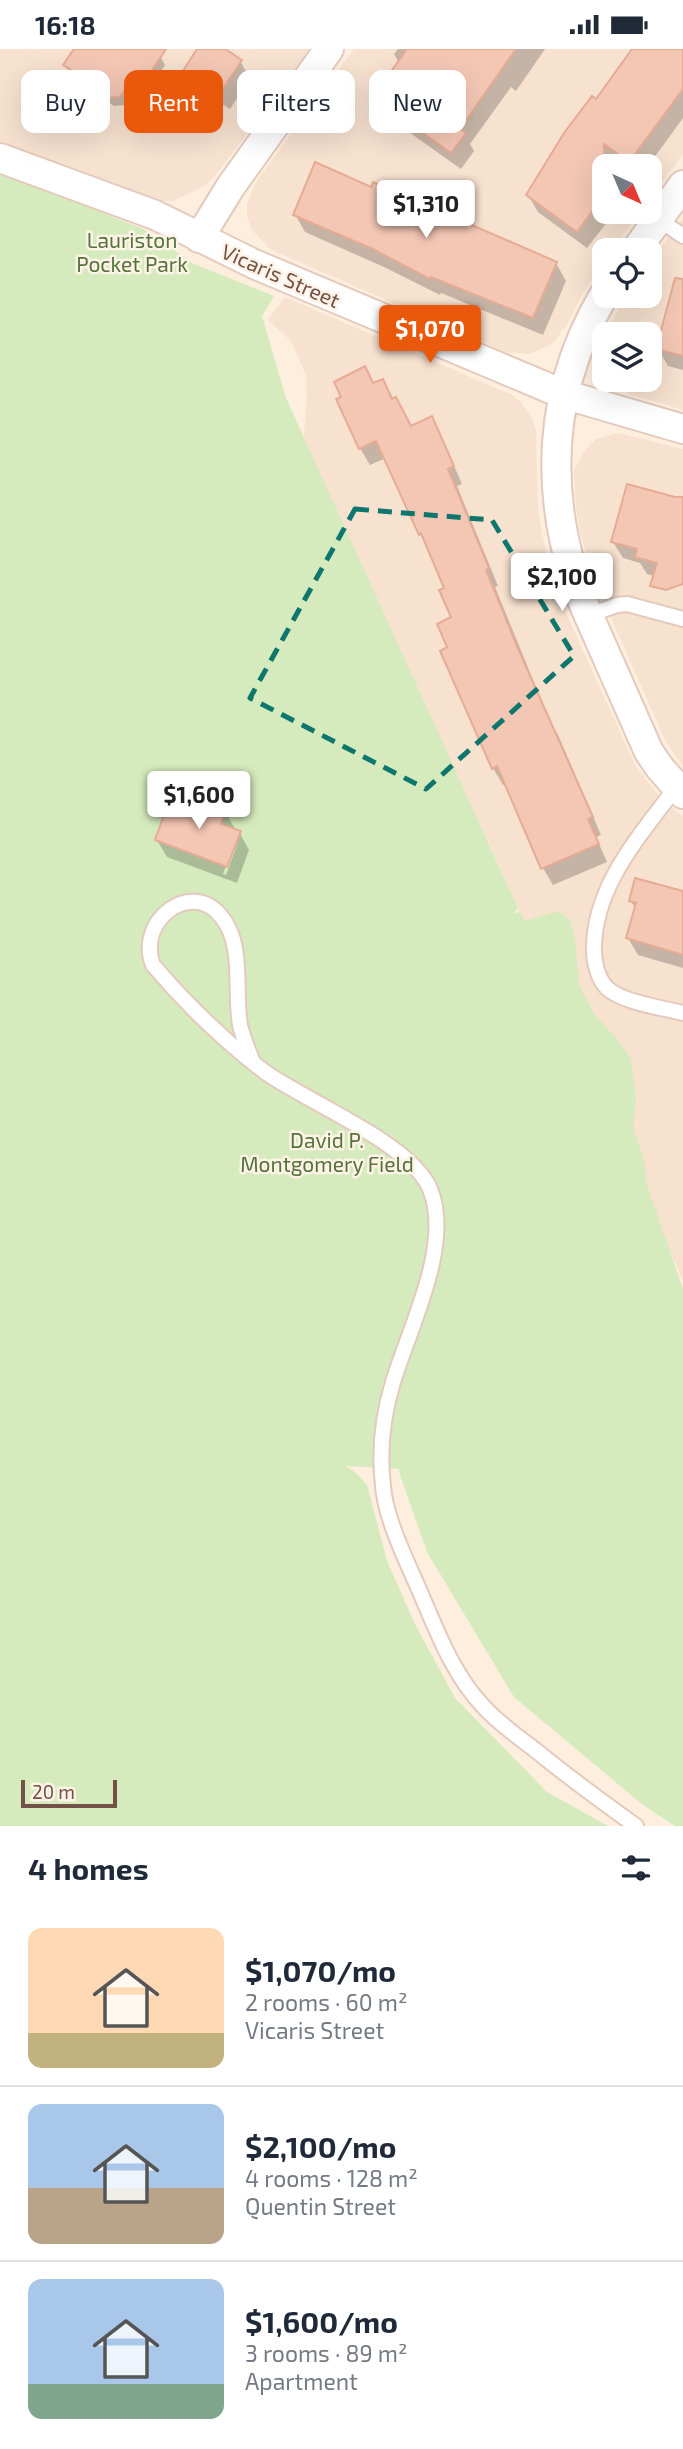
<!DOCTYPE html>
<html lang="en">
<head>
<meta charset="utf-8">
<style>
	:root { --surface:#fff; --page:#f2f2f3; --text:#1f2937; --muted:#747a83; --line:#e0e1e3; --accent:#ea580c }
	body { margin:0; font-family:"Exo 2",sans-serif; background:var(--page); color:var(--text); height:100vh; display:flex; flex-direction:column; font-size:26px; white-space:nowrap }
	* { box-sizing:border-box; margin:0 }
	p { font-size:23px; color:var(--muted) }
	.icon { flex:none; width:38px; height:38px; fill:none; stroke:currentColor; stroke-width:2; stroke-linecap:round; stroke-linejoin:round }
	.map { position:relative; height:1777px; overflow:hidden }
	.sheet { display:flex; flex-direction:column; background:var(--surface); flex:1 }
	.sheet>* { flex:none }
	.guide { position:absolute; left:21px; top:21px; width:642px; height:63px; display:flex; gap:14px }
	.needle { width:46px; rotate:136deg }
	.buttons { position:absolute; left:592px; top:105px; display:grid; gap:14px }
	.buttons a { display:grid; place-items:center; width:70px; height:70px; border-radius:14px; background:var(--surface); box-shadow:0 7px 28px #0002; font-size:35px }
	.scale { position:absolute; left:21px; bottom:18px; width:96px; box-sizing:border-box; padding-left:7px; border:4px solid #745146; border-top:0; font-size:19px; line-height:24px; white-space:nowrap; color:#745146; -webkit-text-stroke:5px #fff2e6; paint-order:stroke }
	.price { position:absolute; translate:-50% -60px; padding:0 16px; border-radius:7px; background:#fff; color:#222; font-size:23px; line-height:46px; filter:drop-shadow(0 2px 4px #0008) }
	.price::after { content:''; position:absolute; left:50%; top:42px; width:21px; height:16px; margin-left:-10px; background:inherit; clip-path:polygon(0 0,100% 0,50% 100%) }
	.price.current { background:var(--accent); color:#fff }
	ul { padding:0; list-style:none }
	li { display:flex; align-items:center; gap:21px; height:175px; padding:0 28px }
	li+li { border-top:2px solid var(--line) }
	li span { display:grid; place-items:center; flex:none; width:196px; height:140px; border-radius:14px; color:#555 }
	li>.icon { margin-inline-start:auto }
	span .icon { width:84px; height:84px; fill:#fffc; stroke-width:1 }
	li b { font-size:30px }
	h2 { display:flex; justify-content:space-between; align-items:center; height:84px; padding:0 28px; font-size:30px }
	.pill { padding:0 24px; border-radius:14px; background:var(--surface); box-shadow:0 7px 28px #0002; font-size:24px; line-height:63px }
	.pill.current { background:var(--accent); color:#fff }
	.status { display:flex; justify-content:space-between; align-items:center; height:49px; padding:0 35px; background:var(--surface); direction:ltr }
	.status svg { height:19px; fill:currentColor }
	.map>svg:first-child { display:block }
	.residential { fill:#f7e1cf }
	.green { fill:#d5ebbd }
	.shadow { fill:#0003; fill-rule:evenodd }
	.building { fill:#f4c7b5; stroke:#e7ab94; stroke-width:2 }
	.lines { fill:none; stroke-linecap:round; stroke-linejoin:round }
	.lane-casing { stroke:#e3cabd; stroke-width:18 }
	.street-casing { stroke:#e3cabd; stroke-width:32 }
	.lane { stroke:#fff; stroke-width:14 }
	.street { stroke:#fff; stroke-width:28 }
	.marked { fill:none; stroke:#0f766e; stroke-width:5; stroke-dasharray:14 9; stroke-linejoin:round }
	.labels { text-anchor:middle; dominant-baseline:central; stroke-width:5; stroke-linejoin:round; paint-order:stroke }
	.park-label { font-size:21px; fill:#52743b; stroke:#fff2e6 }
	.street-label { font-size:21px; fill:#745146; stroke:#fff2e6 }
</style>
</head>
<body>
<div class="status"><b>16:18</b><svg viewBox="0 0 49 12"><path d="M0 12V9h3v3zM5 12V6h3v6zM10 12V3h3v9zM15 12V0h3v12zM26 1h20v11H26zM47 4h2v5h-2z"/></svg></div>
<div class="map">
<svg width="683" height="1777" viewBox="0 0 683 1777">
	<rect width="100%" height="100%" fill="#fdeede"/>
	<path class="residential" d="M0 0H311L218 123 205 137 173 152H157L0 99Z
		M354 0H683V105L649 151V117H604V163H640L612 201H604V212L580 249 567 276 552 295 529 305 506 303 276 203 268 198 251 180 247 167V155L256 133Z
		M683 169V361L628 345 610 331H649V285H605L626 247H649V215Z
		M285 248 512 346 521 353 533 371 536 382 538 463 547 509 561 553 635 716 659 747 683 768V1232L489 794 303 400 307 344 306 326 291 292 268 271Z
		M619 384 683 400V717L666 693 597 537 581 487 576 459 574 421 586 400 596 390Z"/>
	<path class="green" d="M0 123 143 180 194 215 274 247 262 267 286 349 518 859 514 864 520 863 525 872 559 862 570 871 575 889 579 935 594 965 617 990 631 1010 636 1050 633 1079 644 1110 647 1136 683 1240V1777H675L643 1756 514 1648 427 1503 398 1420 345 1417 355 1423 367 1436 387 1512 415 1575 455 1649 547 1743 608 1777H0Z"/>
	<path class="shadow" d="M73 0H150L160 7 165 16 151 38 133 43 125 56 114 57 99 47 95 41 70 25 66 16 73 5Z
		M199 0H221L240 12 250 29 230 60 222 55 217 63 199 51 189 33Z
		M398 0H545L516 42 511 38 470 95 474 102 461 120 385 66 375 48 399 14 394 5Z
		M635 0H683V69L648 117H604V163H615L587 199 538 163 528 146Z
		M295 165 556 214 566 232 543 286 441 244 440 246 384 218 305 183Z
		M683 239V321L668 317 658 300Z
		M365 319 374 336 383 332 411 379 431 370 441 387 462 435 457 437 498 537 495 538 549 670 559 688 601 786 596 788 607 813 553 836 543 819 507 735 503 736 493 719 450 599 453 569 447 540 430 502 420 485 386 409 370 416 360 399 344 349Z
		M683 466V534L647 525 640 514 623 509 613 493Z
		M224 761 234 778 233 781 239 783 249 801 237 834 167 808 157 791 183 763ZM234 793H238L226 826 223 825Z
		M683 844V919L638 906 628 889 636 861 631 852Z"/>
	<path class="building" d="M74 0H166L147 29 129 35 120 48 108 49 92 38 94 36 63 16Z
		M197 0H225L242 11 220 44 212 39 206 47 187 34 183 22Z
		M407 0H516L460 80 466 84 451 104 373 48Z
		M632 0H683V40L629 113 604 95V146L577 183 526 146 564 84 592 47 596 50Z
		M315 113 371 138 373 133 557 213 533 269 431 228 430 230 373 200 293 166Z
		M675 229 683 230V307L656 300Z
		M365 317 373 334 383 330 392 350 396 348 411 377 432 367 454 417 448 420 489 519 486 521 519 602 593 768 588 770 599 795 541 820 497 717 492 720 440 602 447 598 437 575 451 568 439 541 444 539 421 484 419 486 376 392 359 400 336 350 341 348 334 333Z
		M627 435 675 448H683V535L666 541 650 537 657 514 635 508 637 500 611 493Z
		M187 746 226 759 221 775 241 782 227 818 155 791 168 755 182 760Z
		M635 829 683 842V906L626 889 636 854 629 852Z"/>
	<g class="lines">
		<defs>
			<path id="lane" d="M658 170 683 187
				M589 566 617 556 627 555 683 570
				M676 738C639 788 592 839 594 904 595 916 598 930 607 939 621 953 663 959 683 964
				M253 1013C248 1001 243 989 240 976 234 942 245 894 220 866 190 831 136 872 153 916 187 956 223 991 265 1023 307 1053 412 1095 430 1140 453 1195 409 1280 393 1333 383 1366 379 1403 383 1437 385 1467 405 1509 417 1536 436 1579 451 1623 483 1657 498 1674 517 1687 534 1700 567 1727 601 1752 636 1777"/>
			<path id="street" d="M0 109 155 166 254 215 563 345 683 380
				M199 189 231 137 329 0
				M636 201 683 136
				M604 246C552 334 544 428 573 525 579 547 590 569 599 590 616 628 632 665 649 703L660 719 683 745"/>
		</defs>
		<use href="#lane" class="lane-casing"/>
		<use href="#street" class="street-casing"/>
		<use href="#lane" class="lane"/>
		<use href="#street" class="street"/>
	</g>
	<path class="marked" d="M355 460 492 471 574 607 426 740 250 649Z"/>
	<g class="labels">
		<g class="park-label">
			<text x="132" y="190">Lauriston<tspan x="132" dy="24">Pocket Park</tspan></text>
			<text x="327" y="1090">David P.<tspan x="327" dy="24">Montgomery Field</tspan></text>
		</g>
		<g class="street-label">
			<text transform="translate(281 226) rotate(24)">Vicaris Street</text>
		</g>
	</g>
</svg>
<div class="buttons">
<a><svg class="needle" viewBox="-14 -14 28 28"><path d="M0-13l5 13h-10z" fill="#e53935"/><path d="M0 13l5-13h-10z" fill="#747a83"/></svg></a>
<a><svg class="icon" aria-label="locate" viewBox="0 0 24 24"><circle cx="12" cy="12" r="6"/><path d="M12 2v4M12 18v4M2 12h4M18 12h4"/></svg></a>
<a><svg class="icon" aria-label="layers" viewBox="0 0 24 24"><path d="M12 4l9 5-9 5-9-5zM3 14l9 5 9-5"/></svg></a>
</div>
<div class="scale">20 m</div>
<b class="price" style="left:426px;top:191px">$1,310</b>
<b class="price current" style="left:430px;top:316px">$1,070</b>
<b class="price" style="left:562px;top:564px">$2,100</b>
<b class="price" style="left:199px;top:782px">$1,600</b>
<div class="guide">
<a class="pill">Buy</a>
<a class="pill current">Rent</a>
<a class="pill">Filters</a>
<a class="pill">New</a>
</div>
</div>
<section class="sheet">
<h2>4 homes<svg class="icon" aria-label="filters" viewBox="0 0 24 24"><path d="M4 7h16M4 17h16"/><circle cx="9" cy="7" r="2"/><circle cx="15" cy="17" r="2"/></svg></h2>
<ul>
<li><span style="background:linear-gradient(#ffd9b3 75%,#c2b280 0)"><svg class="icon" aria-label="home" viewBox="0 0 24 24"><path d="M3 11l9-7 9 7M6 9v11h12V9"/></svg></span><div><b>$1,070/mo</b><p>2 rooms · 60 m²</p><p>Vicaris Street</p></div></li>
<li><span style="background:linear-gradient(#a9c7e8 60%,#b9a48a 0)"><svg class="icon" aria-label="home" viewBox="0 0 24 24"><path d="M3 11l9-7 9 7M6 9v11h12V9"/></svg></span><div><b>$2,100/mo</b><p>4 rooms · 128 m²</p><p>Quentin Street</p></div></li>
<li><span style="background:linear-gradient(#a9c7e8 75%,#7fa58c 0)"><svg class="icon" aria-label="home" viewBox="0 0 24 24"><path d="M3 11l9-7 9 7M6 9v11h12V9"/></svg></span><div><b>$1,600/mo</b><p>3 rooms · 89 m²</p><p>Apartment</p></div></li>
</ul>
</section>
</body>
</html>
